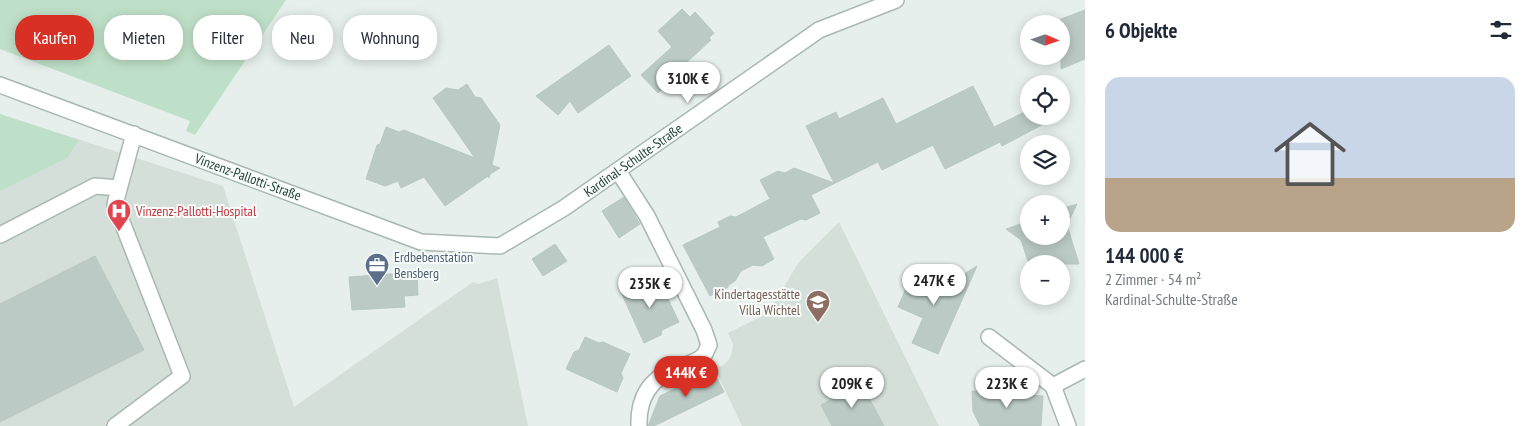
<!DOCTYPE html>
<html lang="de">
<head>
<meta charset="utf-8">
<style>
	:root { --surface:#fff; --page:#f6f6f7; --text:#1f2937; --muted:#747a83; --line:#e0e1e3; --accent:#d93025 }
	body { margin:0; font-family:"PT Sans Narrow",sans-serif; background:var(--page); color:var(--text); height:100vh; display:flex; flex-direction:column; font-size:19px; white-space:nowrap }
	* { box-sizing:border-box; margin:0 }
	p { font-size:16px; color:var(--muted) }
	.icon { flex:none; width:28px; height:28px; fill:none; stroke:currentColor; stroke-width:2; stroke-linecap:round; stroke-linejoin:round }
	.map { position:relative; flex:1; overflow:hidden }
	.sheet { display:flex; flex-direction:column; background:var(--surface); width:450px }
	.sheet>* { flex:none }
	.banner { position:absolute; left:15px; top:15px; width:475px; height:45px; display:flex; gap:10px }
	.needle { width:32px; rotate:92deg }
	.controls { position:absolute; left:1020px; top:15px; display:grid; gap:10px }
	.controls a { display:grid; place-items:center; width:50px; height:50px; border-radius:50%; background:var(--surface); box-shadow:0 2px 12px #0003; font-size:25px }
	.price { position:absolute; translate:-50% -42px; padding:0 11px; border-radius:18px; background:#fff; color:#222; font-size:16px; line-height:32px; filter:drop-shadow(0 1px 2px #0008) }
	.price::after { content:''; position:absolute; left:50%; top:30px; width:15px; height:11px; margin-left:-8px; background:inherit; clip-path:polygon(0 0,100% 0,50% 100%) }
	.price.on { background:var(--accent); color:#fff }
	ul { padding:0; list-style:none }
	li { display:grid; align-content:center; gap:10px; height:265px; padding:0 20px }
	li+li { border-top:1px solid var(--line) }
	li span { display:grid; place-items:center; height:155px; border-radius:15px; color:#555 }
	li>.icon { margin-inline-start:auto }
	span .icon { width:90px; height:90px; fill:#fffc; stroke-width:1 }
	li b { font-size:21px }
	h2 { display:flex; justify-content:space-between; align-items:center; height:60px; padding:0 20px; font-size:21px }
	.tag { padding:0 18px; border-radius:20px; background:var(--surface); box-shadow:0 2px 12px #0003; font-size:18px; line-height:45px }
	.tag.on { background:var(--accent); color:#fff }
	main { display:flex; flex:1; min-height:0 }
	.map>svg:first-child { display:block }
	.built { fill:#d4dfda }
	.green { fill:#bfe0c8 }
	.building { fill:#bbcac4; stroke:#b8c9c2 }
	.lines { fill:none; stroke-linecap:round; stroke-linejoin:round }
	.minor-casing { stroke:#a8b8b2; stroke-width:18 }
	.minor { stroke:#fff; stroke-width:15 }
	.labels { text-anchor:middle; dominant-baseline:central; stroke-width:4; stroke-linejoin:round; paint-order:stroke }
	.street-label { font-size:14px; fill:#24423a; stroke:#f7fbf9 }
	.health-label { font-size:14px; fill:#be3a42; stroke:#f7fbf9; text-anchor:start }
	.service-label { font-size:14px; fill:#4e5e75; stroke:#f7fbf9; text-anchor:start }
	.education-label { font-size:14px; fill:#785e54; stroke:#f7fbf9; text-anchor:end }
</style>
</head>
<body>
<main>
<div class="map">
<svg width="1085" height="426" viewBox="0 0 1085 426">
	<rect width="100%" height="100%" fill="#e6efeb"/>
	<path class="built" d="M0 114 223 186 294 407 473 282 478 284 497 278 528 426H0Z
		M839 222 939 426H742L715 369 723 365 729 360 732 352 733 344 728 333 768 313 799 262Z"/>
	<path class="green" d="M0 0H286L195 135 186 131 190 121 0 49Z
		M0 114 79 140 67 158 0 191Z"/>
	<path class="building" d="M682 9 690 17 695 12 714 33 709 38 711 40 675 73 677 76 658 93 641 75 672 47 658 31Z
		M1085 10V59L1061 69V19Z
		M609 45 631 76 578 113 570 101 558 115 536 96Z
		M467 84 475 97 481 98 500 125 492 165 500 168 490 174 489 178 488 176 445 206 424 177 401 188 398 181 385 186 366 179 377 145 380 144 386 127 399 132 404 130 475 158 433 98 446 88 458 90Z
		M973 86 994 127 1029 110V116H1059L1002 146 1000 142 945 169 933 145 882 170 878 162 811 195 820 213 806 220 801 219 763 237 774 259 762 266 753 265 741 271 735 281 729 285 727 288 710 296 683 245 720 227 718 222 730 216 736 217 770 199 760 180 778 171 785 173 794 168 834 183 806 126 836 112 839 119 883 98 896 124Z
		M624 197 640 224 619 238 602 211Z
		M1077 204 1067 225 1079 264H1029L1021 240 1006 229 1029 221V236H1061V209Z
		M555 244 567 261 543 276 532 259Z
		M95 256 144 350 0 422V304Z
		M977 266 938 354 912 343 923 318 898 307 914 270 948 284Z
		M417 272 418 295 404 296 405 307 352 310 349 277Z
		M658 278 679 322 662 330 661 335 644 343 621 292 639 283 645 285Z
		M585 337 599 343 603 342 630 354 621 373 623 378 617 392 566 369 574 352 579 350Z
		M713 370 724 392 654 426H648L660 396Z
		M861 383 884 426H832L821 405Z
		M972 391 1043 396 1041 426H980L973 411Z"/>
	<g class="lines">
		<defs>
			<path id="minor" d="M0 85 421 242 500 246 564 208 819 30 896 0
				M618 171 647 216 704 330 709 345C707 348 706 353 704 355 696 364 682 365 672 370 648 381 638 400 639 426
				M0 235 95 186 119 188
				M989 337 1053 386
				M115 426 182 376 115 204 134 134
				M1068 426 1053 386 1085 369"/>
		</defs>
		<use href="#minor" class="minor-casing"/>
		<use href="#minor" class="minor"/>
	</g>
	<defs>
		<symbol id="hospital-pin" viewBox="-11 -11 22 30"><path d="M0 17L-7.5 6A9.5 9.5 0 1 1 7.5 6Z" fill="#e0444e" stroke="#f7fbf9"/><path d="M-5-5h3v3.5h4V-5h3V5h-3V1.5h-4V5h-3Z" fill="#fff"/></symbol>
		<symbol id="office-pin" viewBox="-11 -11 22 30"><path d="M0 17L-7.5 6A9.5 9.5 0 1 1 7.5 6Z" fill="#5c6f8a" stroke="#f7fbf9"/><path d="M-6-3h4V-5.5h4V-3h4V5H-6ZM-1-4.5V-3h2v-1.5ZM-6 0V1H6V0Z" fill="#fff"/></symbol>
		<symbol id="school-pin" viewBox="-11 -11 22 30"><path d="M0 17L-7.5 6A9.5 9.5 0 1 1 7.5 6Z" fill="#8d6e63" stroke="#f7fbf9"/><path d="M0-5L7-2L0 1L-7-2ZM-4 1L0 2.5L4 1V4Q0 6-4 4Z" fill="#fff"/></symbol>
	</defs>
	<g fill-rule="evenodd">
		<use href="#hospital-pin" x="105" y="197" width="28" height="38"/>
		<use href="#office-pin" x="363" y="251" width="28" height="38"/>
		<use href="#school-pin" x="804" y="288" width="28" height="38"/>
	</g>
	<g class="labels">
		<g class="street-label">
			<text transform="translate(633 160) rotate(-35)">Kardinal-Schulte-Straße</text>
			<text transform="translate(248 177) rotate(20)">Vinzenz-Pallotti-Straße</text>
		</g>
		<g class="health-label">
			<text x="136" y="211">Vinzenz-Pallotti-Hospital</text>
		</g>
		<g class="service-label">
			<text x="394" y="257">Erdbebenstation<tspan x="394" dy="16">Bensberg</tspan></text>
		</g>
		<g class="education-label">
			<text x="800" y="294">Kindertagesstätte<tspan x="800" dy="16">Villa Wichtel</tspan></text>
		</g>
	</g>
</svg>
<div class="controls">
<a><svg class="needle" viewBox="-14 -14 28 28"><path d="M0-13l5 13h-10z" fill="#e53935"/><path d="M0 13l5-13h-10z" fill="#747a83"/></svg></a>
<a><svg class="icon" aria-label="locate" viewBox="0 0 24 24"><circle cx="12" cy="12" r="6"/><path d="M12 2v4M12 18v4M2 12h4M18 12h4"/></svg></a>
<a><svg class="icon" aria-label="layers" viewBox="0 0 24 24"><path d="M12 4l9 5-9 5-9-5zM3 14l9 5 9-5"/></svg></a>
<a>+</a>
<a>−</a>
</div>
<b class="price" style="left:688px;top:104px">310K €</b>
<b class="price" style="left:934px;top:306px">247K €</b>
<b class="price" style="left:650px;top:309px">235K €</b>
<b class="price on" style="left:686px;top:398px">144K €</b>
<b class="price" style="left:852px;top:409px">209K €</b>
<b class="price" style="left:1007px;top:409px">223K €</b>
<div class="banner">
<a class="tag on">Kaufen</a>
<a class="tag">Mieten</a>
<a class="tag">Filter</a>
<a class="tag">Neu</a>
<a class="tag">Wohnung</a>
</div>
</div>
<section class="sheet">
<h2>6 Objekte<svg class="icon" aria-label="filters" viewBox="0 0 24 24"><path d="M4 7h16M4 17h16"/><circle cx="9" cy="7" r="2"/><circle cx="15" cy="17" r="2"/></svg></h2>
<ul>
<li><span style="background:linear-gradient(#c9d6e8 65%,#b9a48a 0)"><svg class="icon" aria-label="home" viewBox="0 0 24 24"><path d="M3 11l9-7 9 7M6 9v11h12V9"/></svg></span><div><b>144 000 €</b><p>2 Zimmer · 54 m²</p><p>Kardinal-Schulte-Straße</p></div></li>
</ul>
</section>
</main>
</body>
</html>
